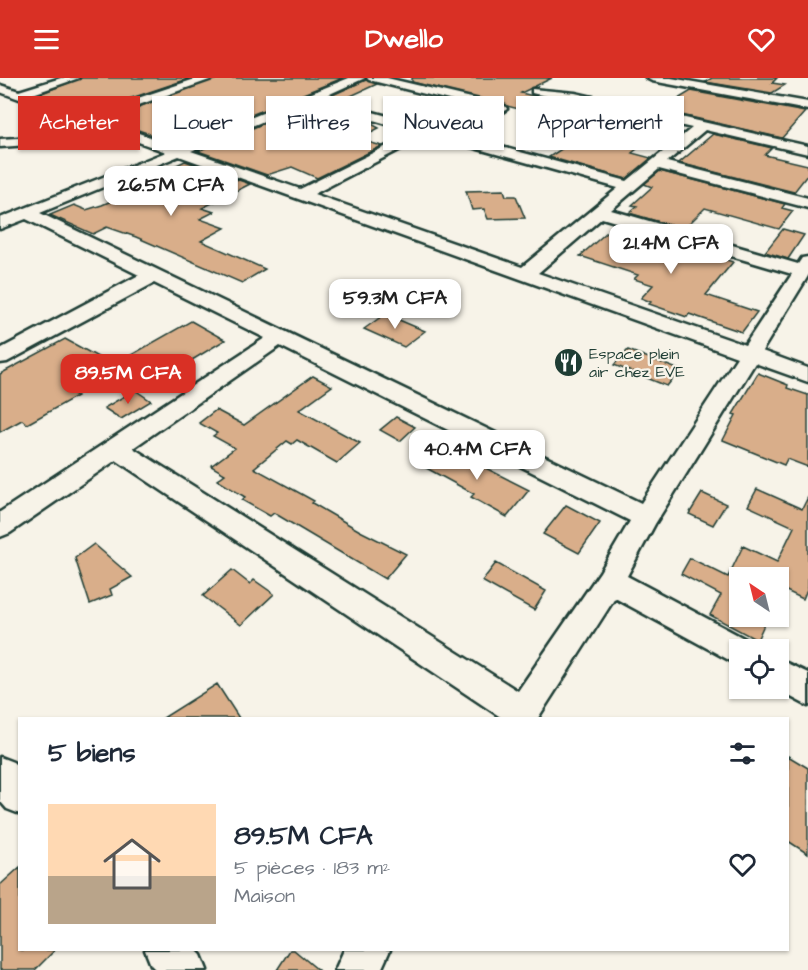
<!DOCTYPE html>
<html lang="fr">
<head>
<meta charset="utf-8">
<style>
	:root { --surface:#fff; --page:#f2f2f3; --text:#1f2937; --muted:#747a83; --accent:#d93025 }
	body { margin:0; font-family:"Architects Daughter",sans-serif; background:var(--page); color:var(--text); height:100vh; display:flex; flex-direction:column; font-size:22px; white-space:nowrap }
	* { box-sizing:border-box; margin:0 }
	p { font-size:20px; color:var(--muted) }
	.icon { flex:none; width:33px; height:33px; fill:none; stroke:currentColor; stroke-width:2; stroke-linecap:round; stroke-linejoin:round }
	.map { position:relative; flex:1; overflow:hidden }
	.side { position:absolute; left:18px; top:639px; width:771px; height:234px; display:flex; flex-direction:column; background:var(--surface); border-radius:0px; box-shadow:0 2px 4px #0004 }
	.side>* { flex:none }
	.banner { position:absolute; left:18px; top:18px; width:772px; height:54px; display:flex; gap:12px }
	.needle { width:39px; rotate:325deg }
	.tools { position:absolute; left:729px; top:489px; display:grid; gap:12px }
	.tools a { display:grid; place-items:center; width:60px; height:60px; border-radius:0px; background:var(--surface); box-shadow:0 2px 4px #0004; font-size:30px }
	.price { position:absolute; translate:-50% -51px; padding:0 14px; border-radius:12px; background:#fff; color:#222; font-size:20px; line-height:39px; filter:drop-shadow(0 2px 3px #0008) }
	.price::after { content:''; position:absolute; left:50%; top:36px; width:18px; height:14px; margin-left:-9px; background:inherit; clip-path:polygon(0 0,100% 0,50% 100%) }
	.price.active { background:var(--accent); color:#fff }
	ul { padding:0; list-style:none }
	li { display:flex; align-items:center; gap:18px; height:150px; padding:0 30px }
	li span { display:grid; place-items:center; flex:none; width:168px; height:120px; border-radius:0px; color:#555 }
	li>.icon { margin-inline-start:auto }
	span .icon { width:72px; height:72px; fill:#fffc; stroke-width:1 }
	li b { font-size:26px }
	h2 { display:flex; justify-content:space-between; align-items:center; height:72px; padding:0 30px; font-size:26px }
	.tag { padding:0 21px; border-radius:0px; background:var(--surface); box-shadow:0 2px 4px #0004; font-size:21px; line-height:54px }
	.tag.active { background:var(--accent); color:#fff }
	header { display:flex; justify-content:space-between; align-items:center; height:78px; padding:0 30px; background:var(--accent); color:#fff; font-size:27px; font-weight:800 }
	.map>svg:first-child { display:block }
	.building { fill:#d9ae8a; stroke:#1f3d34; stroke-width:1.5 }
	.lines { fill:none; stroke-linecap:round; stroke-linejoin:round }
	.minor-casing { stroke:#1f3d34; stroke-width:5 }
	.minor { fill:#f7f3e8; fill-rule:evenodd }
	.labels { text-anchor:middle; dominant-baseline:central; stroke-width:4.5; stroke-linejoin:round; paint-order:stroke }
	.far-poi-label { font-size:16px; fill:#1f3d34; stroke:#f7f3e8; text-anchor:start }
</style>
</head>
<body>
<header><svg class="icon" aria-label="menu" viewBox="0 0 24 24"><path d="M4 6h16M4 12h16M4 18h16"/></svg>Dwello<svg class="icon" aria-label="heart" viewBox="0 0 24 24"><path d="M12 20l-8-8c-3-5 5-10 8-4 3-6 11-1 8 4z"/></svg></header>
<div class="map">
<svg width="808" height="892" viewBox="0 0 808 892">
	<rect width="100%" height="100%" fill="#f7f3e8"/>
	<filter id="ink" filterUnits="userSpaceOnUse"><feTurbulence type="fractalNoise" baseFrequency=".0167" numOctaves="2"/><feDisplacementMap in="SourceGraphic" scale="12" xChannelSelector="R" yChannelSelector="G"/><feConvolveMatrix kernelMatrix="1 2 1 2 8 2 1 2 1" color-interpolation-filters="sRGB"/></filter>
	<g filter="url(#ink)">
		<path class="building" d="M81 0H191L87 35 37 17Z
			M217 0H343L179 66 106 41Z
			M412 0H552L521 15 615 38 619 35 668 47 632 75 651 80 626 101 549 79 594 50 412 4Z
			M712 0H777L772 5 785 7 772 15 705 4Z
			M366 2 377 6 340 23 328 19Z
			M691 13 805 34 782 60 660 32Z
			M436 21 462 28 443 37 417 30Z
			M310 26 364 42 379 50 357 61 382 68 317 100 292 89 267 97 198 73Z
			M713 56 772 70 765 77 808 87V96L794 114 679 85Z
			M185 83 250 106 202 130 214 134 200 141 225 150 201 163 265 191 242 205 136 159 107 149 93 156 50 137 74 127 86 132 102 127 155 104 147 101Z
			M660 93 785 126 782 130 793 133 779 151 705 130 684 151 629 135 637 128 632 127 652 109 644 106Z
			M504 112 506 118H516L525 140 488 141 484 131 472 132 466 113Z
			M616 146 733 184 706 217 757 234 742 254 689 236 687 239 649 226 651 224 641 220 653 207 634 201 638 197 580 178Z
			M783 151 804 157 788 181 765 174Z
			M385 236 425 253 404 269 364 251Z
			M191 243 225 262 151 307 117 285Z
			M65 261 107 284 64 309 77 318 27 346 22 342 0 354V296Z
			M628 272 680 292 667 308 614 287Z
			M758 295 788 307 787 310 808 317V389L787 381 784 387 723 362 736 337 733 336Z
			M313 298 332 308 299 332 360 365 337 385 297 362 292 366 287 363 254 390 314 423 312 425 360 453 406 476 385 501 274 435 270 438 242 422 245 419 217 402 225 396 211 388 235 370 213 358 217 355 199 345 216 332 244 347Z
			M135 312 151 323 121 341 104 330Z
			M396 339 415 349 400 363 380 352Z
			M434 372 450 380 456 375 529 412 507 439 471 419 474 416 419 386Z
			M757 411 802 431 808 419V509L803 521 778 509V500H740V538H768L757 562 710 537 721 517 681 496 690 480 728 499 743 468 777 484 794 449 748 428Z
			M702 415 726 426 713 447 689 436Z
			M566 427 600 445 579 475 543 456Z
			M94 466 132 499 110 511 112 517 90 526 75 480Z
			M496 485 546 513 534 532 482 503Z
			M232 492 250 506 254 502 274 516 241 547 203 518Z
			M217 606 239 640H163Z
			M788 678 808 690V776L788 763Z
			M20 789V872H55L35 892H0V807Z
			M290 872H294L318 892H277Z"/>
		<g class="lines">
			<defs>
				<path id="minor" d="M61 0H79L30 17 87 37 198 0H215L99 41 178 69 349 0H365L321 20 627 103 692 50 575 23 536 16 532 15V11L575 15 808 68V76L705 52 667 84 808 120V130L659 91 611 132 798 186 802 180 808 179V198L762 273 808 290V304L755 285 655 446 627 498 751 564 755 572H740V588L615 520 538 640H502L116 382 10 455 0 459V434L265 260 154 205 7 284 0 285V271L139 197 26 141 0 151V140L166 74 0 14V7L19 13ZM310 24 415 54 300 111 191 73ZM428 57 618 110 522 189 314 116ZM179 78 737 279 641 425 40 135ZM602 140 792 196 745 267 538 195ZM280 268 630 443 600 494 518 613 133 370Z
					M367 0H387L505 28 507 31 501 35 369 2Z
					M646 0H671L808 24V32L652 3Z
					M53 58 60 62 58 65 0 69V61Z
					M778 581 808 595V628L774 610H778Z
					M0 679 13 684 20 691V736L7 731 0 723Z
					M145 872H196L201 877 207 892H156L151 887Z
					M344 872H390L381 892H335Z"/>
			</defs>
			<use href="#minor" class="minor-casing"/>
			<use href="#minor" class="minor"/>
		</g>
	</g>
	<defs>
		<symbol id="restaurant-disc" viewBox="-11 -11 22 22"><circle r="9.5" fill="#1f3d34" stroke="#f7f3e8"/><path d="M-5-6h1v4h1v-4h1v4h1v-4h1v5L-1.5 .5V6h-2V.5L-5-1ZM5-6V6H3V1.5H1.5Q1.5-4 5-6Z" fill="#fff"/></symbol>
	</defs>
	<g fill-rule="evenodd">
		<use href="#restaurant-disc" x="552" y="268" width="33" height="33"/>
	</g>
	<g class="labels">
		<g class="far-poi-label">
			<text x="589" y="276">Espace plein<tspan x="589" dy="18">air chez EVE</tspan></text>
		</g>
	</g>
</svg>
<div class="tools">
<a><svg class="needle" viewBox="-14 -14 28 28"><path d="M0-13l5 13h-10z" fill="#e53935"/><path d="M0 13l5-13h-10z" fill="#747a83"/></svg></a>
<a><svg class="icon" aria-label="locate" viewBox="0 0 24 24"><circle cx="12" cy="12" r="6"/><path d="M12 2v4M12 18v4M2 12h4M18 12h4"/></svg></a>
</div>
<b class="price" style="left:171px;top:139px">26.5M CFA</b>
<b class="price" style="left:671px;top:197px">21.4M CFA</b>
<b class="price" style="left:395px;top:252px">59.3M CFA</b>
<b class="price active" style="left:128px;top:327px">89.5M CFA</b>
<b class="price" style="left:477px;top:403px">40.4M CFA</b>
<div class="banner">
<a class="tag active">Acheter</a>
<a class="tag">Louer</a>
<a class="tag">Filtres</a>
<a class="tag">Nouveau</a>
<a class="tag">Appartement</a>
</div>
<section class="side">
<h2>5 biens<svg class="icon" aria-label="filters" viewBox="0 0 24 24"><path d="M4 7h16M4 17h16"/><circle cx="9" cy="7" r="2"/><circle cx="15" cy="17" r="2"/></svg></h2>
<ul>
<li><span style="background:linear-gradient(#ffd9b3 60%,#b9a48a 0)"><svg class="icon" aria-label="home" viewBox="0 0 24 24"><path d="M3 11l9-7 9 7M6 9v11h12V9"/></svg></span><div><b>89.5M CFA</b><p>5 pièces · 183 m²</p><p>Maison</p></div><svg class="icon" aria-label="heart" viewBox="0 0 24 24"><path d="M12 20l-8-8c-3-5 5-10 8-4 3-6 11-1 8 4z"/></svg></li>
</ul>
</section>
</div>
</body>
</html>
